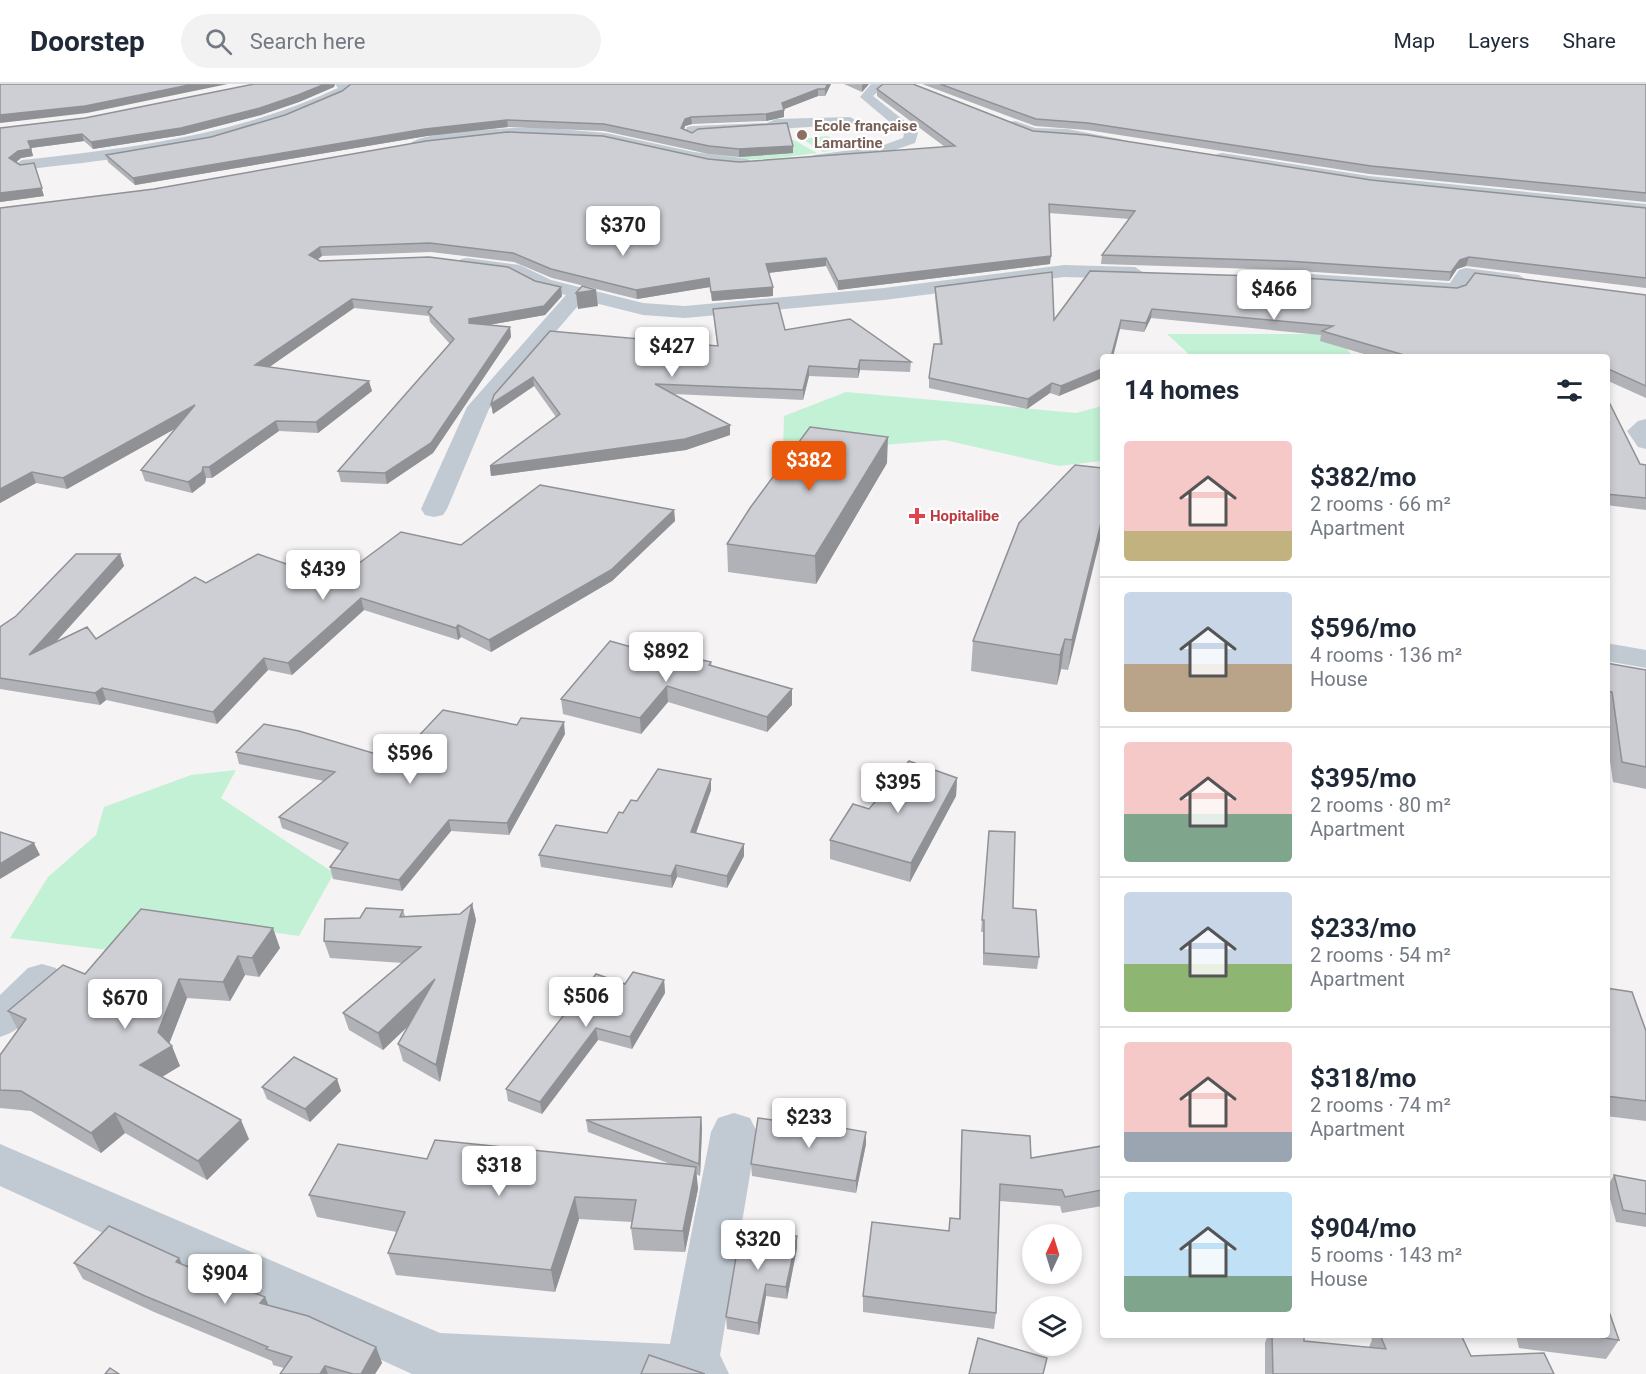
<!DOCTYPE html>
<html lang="en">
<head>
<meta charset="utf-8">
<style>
	:root { --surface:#fff; --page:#f2f2f3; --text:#1f2937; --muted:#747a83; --line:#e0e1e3; --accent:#ea580c }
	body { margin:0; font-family:Roboto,sans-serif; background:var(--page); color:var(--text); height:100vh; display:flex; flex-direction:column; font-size:22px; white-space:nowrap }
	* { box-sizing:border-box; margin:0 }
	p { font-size:20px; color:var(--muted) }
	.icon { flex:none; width:33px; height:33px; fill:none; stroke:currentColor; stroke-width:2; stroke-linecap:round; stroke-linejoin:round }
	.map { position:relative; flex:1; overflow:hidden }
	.details { position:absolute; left:1100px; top:270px; width:510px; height:984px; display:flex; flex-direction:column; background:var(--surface); border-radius:6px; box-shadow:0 3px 9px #0003 }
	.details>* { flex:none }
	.needle { width:39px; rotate:4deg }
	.buttons { position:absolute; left:1022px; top:1140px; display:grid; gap:12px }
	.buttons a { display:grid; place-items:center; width:60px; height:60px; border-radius:50%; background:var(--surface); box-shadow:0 3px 9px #0003; font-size:30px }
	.price { position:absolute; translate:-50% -51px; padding:0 14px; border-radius:6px; background:#fff; color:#222; font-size:20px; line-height:39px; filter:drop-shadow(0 2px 3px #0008) }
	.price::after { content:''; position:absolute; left:50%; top:36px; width:18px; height:14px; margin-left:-9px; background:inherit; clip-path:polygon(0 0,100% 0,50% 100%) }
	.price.selected { background:var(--accent); color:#fff }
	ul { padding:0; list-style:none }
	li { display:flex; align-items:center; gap:18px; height:150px; padding:0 24px }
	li+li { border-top:2px solid var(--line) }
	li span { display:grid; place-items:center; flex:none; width:168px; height:120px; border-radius:6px; color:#555 }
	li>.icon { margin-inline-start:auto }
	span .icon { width:72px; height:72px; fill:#fffc; stroke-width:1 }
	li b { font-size:26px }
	h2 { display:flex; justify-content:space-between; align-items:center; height:72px; padding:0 24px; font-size:26px }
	header { display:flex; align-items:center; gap:36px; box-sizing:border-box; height:84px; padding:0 30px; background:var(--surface); border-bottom:2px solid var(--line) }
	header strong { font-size:28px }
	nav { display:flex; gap:33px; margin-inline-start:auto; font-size:21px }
	.search { width:420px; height:54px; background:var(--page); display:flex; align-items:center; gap:15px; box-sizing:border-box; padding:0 21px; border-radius:33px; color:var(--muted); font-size:22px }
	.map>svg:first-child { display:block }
	.green { fill:#c3f1d5 }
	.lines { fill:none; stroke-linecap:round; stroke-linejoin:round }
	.minor { fill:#c1cad2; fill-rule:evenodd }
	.wall { fill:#b0b2b7 }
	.shaded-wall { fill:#909195 }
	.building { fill:#cdcfd5; stroke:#909195; stroke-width:1.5 }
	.education-dot { fill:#8d6e63; stroke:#fff; stroke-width:2 }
	.health-dot { fill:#e0444e; stroke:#fff; stroke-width:2 }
	.labels { text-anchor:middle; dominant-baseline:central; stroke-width:4.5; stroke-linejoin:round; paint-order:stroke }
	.far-education-label { font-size:15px; font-weight:bold; fill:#785e54; stroke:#fff; text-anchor:start }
	.far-health-label { font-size:15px; font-weight:bold; fill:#be3a42; stroke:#fff; text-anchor:start }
</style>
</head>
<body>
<header>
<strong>Doorstep</strong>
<div class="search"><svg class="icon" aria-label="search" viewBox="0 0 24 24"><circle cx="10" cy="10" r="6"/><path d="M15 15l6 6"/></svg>Search here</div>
<nav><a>Map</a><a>Layers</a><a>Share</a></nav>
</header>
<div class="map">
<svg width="1646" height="1290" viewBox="0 0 1646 1290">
	<rect width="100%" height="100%" fill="#f5f3f3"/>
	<path class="green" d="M827 52 850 64 823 68 802 55Z
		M790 54 817 69C766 75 742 81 692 66Z
		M1167 250H1336L1353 273H1192Z
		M846 308 1076 329 1102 322V377L1059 382 945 356 783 369 784 332Z
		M236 686 221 714 334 789 299 852 207 839 108 866 10 854 48 793 96 751 104 723 191 691Z"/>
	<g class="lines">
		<path class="minor" d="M335 0H349L353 4C346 12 331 16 321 21 230 66 121 74 22 86L14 81 22 76C131 64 238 51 338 4Z
			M871 0H887L873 12 916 46 918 49 915 59 883 70 814 77 812 74 814 71 881 62 903 54 904 50 860 13Z
			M850 33 857 37 855 40 698 50 691 54 684 50 687 43 692 42 767 39 776 35Z
			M1015 37 1035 44 1067 45 1120 55 1127 59 1120 63 1067 53 1033 52 1010 44V38Z
			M536 43 606 49 694 68 747 75 754 79C745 90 715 81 702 79 663 72 625 60 586 54 530 47 473 55 418 63L411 59C422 47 515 44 536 43Z
			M1222 69 1369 92 1646 120V130L1369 102 1217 76 1215 73 1217 70Z
			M467 174 520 181 551 196 643 219 685 222 884 204 1064 181 1135 183 1144 189 1135 195 1064 193 884 216 685 234 643 231 583 216 489 325 447 425 443 431 434 433 425 431 421 425 467 323 566 211 537 204 510 190 461 183 458 179 461 175Z
			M1466 184 1519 191 1528 197 1519 203 1471 196 1462 209 1455 211 1264 199 1255 193 1264 187 1450 199 1459 186Z
			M1646 335V365L1638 363 1627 347 1638 337Z
			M1606 559 1646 566V584L1606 577Z
			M42 880 56 884 62 895C50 918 24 946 0 953V911L28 884Z
			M734 1029 750 1034 757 1048 720 1271 729 1290H412L0 1102V1060L440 1249 670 1260 711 1048 718 1034Z"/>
	</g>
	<path class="wall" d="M254 0H335L334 3 299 18 261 31 183 51 93 65 84 57 31 64 33 72 21 74 16 78 44 112 0 118V44L85 34Z
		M831 0 825 12H818L784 25V33L766 37 692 40 685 42 684 45 692 49 793 62V69L739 73 709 70 604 47 508 43 427 52 135 101 108 78 106 71 211 53 285 31 342 7Z
		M844 0H869L862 8Z
		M922 0H1646V118L1369 90 1087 46 1035 42Z
		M877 5 1033 47 1371 96 1646 124V204L1466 182 1457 185 1449 197 1285 186 1101 180 1102 171 1129 135 1049 129 1050 180 838 206 826 182 769 189 773 212 712 217 710 203 637 215 552 194 514 178 431 168 322 172 317 176 320 177 562 212 545 231 488 241 510 243 511 253 433 369 387 400 341 398 338 387 450 260 430 238 429 232 354 224 269 283 372 307 318 349 279 347 212 394H206L205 399 192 409 145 397 141 386 176 344 67 405 36 399 0 419V124L708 75 739 78 945 63 877 12Z
		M1090 187 1457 204 1646 211V314L1606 296V273H1374L1320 257 1321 251 1151 234 1144 248 1120 245 1059 312 1050 309 1027 325 929 304V294L940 260 935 212V203L1054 236Z
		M713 225 785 246 911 278 910 288 860 286 858 294 809 292 803 316 674 310 730 341V351L686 366 491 392 490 382 556 333 534 302 493 330 491 320 550 247 717 262Z
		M1606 312 1640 380 1646 381V426L1606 421Z
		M887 379 816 500 728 488 727 460Z
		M1102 384 1068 586 1061 585 1057 601 971 587 973 557Z
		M674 426 675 437 612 497 491 568 461 553 458 556 364 526 292 591 268 586 217 640 106 616 100 621 0 605V543L120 470 124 482 56 558 96 555 206 499 335 497 461 461Z
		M663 572 711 578 712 582 792 605V621L767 648 668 618 641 650 563 630 561 615Z
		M1606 579 1646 586V705L1613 698 1606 649Z
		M517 641 565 650 509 751 451 747 402 807 333 795 330 783 342 767 282 744 279 733 324 697 239 680 236 668 396 676Z
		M957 694 956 712 910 798 830 775V756L869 725Z
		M711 706 696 749 744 772 727 804 677 793 672 804 541 783 539 771 607 749 623 729 637 717Z
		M989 747 1013 824 1039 873 1037 885 983 881V848H981Z
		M472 820 476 836 440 998 403 977 398 960 409 941 383 966 349 946 343 929 403 879 330 874 324 857 403 826 405 832 460 830Z
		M280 864 259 893 245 891 230 917 187 914 169 960 180 982 161 993 249 1055 207 1096 125 1049 101 1069 31 1027 0 1024V971L18 946 8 927 85 890Z
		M664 896 665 909 632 965 598 956 542 1030 508 1017 506 1005 625 900Z
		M1606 904 1646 947V1037L1606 1032Z
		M337 995 341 1007 310 1038 267 1015 262 1003Z
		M701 1033 702 1045 700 1092 696 1090 698 1105 685 1168 634 1166 631 1144 632 1138 579 1135 555 1208 396 1191 388 1169 397 1148 317 1133 309 1111 427 1075 670 1080 588 1048 586 1036Z
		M807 1041 866 1048V1060L856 1109 752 1092 751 1080Z
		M962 1046 1031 1074 1102 1062V1122L1062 1129 1060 1122 1000 1117 996 1229 994 1245 863 1228V1212L949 1147 959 1135 961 1062Z
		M1614 1091 1646 1097V1143L1616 1138 1607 1103Z
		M797 1152V1164L787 1215 766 1212 759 1251 727 1245 726 1233Z
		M179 1174 183 1181 268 1221 376 1263 382 1279 375 1290H280L284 1284 273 1281 272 1277 154 1228 83 1195 74 1179Z
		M1268 1251H1304V1257L1369 1263 1372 1256 1370 1251H1461L1471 1272 1554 1290H1265V1259Z
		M1516 1251H1606L1619 1256 1606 1275 1519 1264Z"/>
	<path class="shaded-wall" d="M194 0H228L87 29 0 39V31Z
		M325 0H335L334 3 299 18 261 31 183 51 93 65 91 58Z
		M828 0H831L825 12V5Z
		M863 0H869L862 8V1Z
		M818 5V12L782 26V19Z
		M784 26V33L766 37V30Z
		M691 33 692 40 685 42 682 51 681 44 685 35Z
		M507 36 508 43 427 52 135 101 133 94 425 45Z
		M82 50 84 57 31 64 33 72 21 74 12 82 9 74 28 57Z
		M793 62V69L739 73V65Z
		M34 79 44 112 0 118V109Z
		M320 163 322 172 311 180 309 171Z
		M1051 172 1050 180 838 206V197Z
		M1469 173 1466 182 1457 185 1449 197 1451 188 1460 176Z
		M826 174V182L767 189 766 180Z
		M709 194 710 203 637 215 636 206Z
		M561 203 562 212 545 231 471 244V249L469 235Z
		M773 203V212L712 217 711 208Z
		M596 206 598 222 578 225 576 209Z
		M352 215 354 224 258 291 255 281Z
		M1152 225 1151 234 1144 248 1146 239Z
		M1121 236 1120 245 1113 273H1111Z
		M510 243 511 253 433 369 387 400 385 389Z
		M860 276V286L858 294V285Z
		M809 282V292L803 316V306Z
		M1102 285V294L1059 312 1061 302Z
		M533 293 534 302 493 330 491 320Z
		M369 297 372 307 318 349 316 338Z
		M1052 299 1050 309 1027 325 1028 315Z
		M195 321 198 332 67 405 63 394Z
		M276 337 279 347 212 394 209 383Z
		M730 341V351L686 366 491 392 490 382Z
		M888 353 887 379 816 500 815 472Z
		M203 383 206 394 205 399 192 409 188 398Z
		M32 388 36 399 0 419V405Z
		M674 426 675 437 612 497 491 568 489 556Z
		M1102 435V448L1068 586 1072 556Z
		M120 470 124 482 34 582 29 571Z
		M361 514 364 526 292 591 288 579Z
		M458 541 461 553 458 556 456 544Z
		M1065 555 1061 585 1057 601 1060 571Z
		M264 574 268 586 217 640 213 628Z
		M667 602 668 618 641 650 640 634Z
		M102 604 106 616 100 621 95 609Z
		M792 605V621L767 648V633Z
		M564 638 565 650 509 751 507 739Z
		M957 694 956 712 910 798 911 779Z
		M711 695V706L692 760 691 748Z
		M449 736 451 747 402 807 399 796Z
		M34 759 40 771 0 795V780Z
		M744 760V772L727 804V792Z
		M676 781 677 793 672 804 671 792Z
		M472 820 476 836 440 998 436 981Z
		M273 844 280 864 259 893 252 874Z
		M238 872 245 891 230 917 223 898Z
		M179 895 187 914 167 965 172 962 180 982 149 1001 140 981 158 948Z
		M435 895 440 912 383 966 378 949Z
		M664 896 665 909 632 965 630 953Z
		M596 944 598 956 542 1030 540 1018Z
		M337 995 341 1007 310 1038 305 1025Z
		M115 1029 125 1049 101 1069 91 1049Z
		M701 1033 702 1045 700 1092 699 1080Z
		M241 1036 249 1055 207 1096 198 1077Z
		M866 1048V1060L856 1109V1097Z
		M696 1083 698 1105 685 1168 683 1147Z
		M575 1113 579 1135 555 1208 551 1186Z
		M797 1152V1164L787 1215 786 1203Z
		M179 1174 187 1190 176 1178Z
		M766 1200V1212L759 1251 758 1239Z
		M265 1213 272 1229 260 1219Z
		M376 1263 382 1279 375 1290H361Z
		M325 1282 328 1290H320Z"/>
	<path class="building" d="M0 0H194L85 22 0 31Z
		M254 0H325L298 11 260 24 181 44 91 58 82 50 28 57 31 65 18 67 9 74 20 81 34 79 42 104 0 109V44L85 34Z
		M351 0H828L825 5H818L782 19 784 26 766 30 691 33 685 35 681 44 692 49 698 45 787 39 793 62 739 65 709 62 604 40 507 36 425 45 133 94 106 71 211 53 285 31 342 7Z
		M883 0H913L1033 47 1087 51 1371 96 1646 124V194L1469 173 1460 176 1451 188 1287 177 1102 171 1135 127 1049 120 1051 172 838 197 826 174 766 180 773 203 711 208 709 194 636 206 551 185 513 169 430 159 320 163 309 171 320 177 429 173 508 183 535 197 561 203 544 222 469 235V239L510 243 431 359 385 389 338 387 454 255 428 228 432 223 352 215 255 281 369 297 316 338 276 337 209 383H203L202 388 188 398 141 386 195 321 63 394 32 388 0 405V124L154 105 426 57 507 48 603 52 708 75 739 78 955 62 877 5Z
		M940 0H1646V109L1371 82 1088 39 1036 35Z
		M1090 187 1287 193 1457 204 1466 201 1475 189 1646 211V302L1606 284V273H1411L1322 247 1333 242 1152 225 1146 239 1121 236 1111 273H1102V285L1061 302 1052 299 1028 315 929 294 934 260H942L935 203 1052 188 1054 236Z
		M582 202 596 206 576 209Z
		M778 219 785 246 850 235 911 278 860 276 858 285 809 282 803 306 655 300 730 341 685 355 490 382 560 330 533 293 491 320 494 311 550 247 718 262 713 225Z
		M1606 312 1640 380 1646 381V414L1606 410Z
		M810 343 888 353 815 472 727 460 750 424Z
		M1075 381 1102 384V435L1072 556 1065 555 1060 571 973 557 1019 439Z
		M540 401 674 426 611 486 489 556 458 541 456 544 361 514 288 579 264 574 213 628 102 604 95 609 0 594V543L16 532 76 470H120L29 571 87 543 96 555 195 493 206 499 258 470 335 497 401 448 461 461Z
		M610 557 663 572 667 568 711 578 709 581 792 605 767 633 667 602 640 634 561 615Z
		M1606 579 1646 586V683L1622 678 1612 608 1606 607Z
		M443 626 517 641 521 634 564 638 507 739 449 736 399 796 330 783 348 759 279 733 335 688 236 668 264 640 299 647 396 676Z
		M909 677 957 694 911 779 830 756 853 720 869 725Z
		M658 685 711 695 691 748 744 760 727 792 676 781 671 792 539 771 556 741 607 749 619 728 623 729 631 716 637 717Z
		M989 747 1015 748 1013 824 1036 826 1039 873 984 869V836H982Z
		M0 748 34 759 0 780Z
		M472 820 436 981 398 960 435 895 378 949 343 929 421 863 324 857 325 835 360 834 366 824 403 826 400 833 460 830Z
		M141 825 273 844 252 874 238 872 223 898 179 895 158 948 172 962 140 981 241 1036 198 1077 115 1029 91 1049 21 1007 0 1006V971L26 935 8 927 63 881 85 890Z
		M633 888 664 896 630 953 596 944 540 1018 506 1005 596 890 625 900Z
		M1606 904 1632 908 1646 947V1017L1606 1012Z
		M294 973 337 995 305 1025 262 1003Z
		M701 1033 699 1080 586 1036Z
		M758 1034 807 1041 808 1038 866 1048 856 1097 751 1080Z
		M962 1046 1030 1052 1031 1074 1102 1062V1106L1065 1113 1062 1106 1000 1100 996 1229 863 1212 872 1138 949 1147 950 1134 960 1135Z
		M435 1056 696 1083 683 1147 631 1144 636 1116 575 1113 551 1186 388 1169 405 1128 309 1111 338 1060 427 1075Z
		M1614 1091 1646 1097V1130L1623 1126Z
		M109 1142 179 1174 176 1178 265 1213 260 1219 308 1232 376 1263 361 1290H353L325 1282 320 1290H280L292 1273 266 1265 268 1263 145 1212 74 1179Z
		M741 1143 797 1152 786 1203 766 1200 758 1239 726 1233Z
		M1606 1219 1619 1256 1582 1251H1606Z
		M1272 1251H1304V1257L1386 1265 1380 1251H1461L1471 1272 1544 1269 1554 1290H1273Z
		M978 1254 1047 1274 1043 1290H969Z
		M649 1271 705 1290H641Z
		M110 1284 119 1290H105Z"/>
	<circle class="education-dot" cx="802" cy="51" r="6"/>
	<path class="health-dot" d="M914 423h6v6h6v6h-6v6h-6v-6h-6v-6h6z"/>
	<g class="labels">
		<g class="far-education-label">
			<text x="814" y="42">Ecole française<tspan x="814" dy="17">Lamartine</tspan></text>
		</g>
		<g class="far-health-label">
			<text x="930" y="432">Hopitalibe</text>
		</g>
	</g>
</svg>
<div class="buttons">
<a><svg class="needle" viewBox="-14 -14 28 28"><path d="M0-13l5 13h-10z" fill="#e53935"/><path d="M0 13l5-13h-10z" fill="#747a83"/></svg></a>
<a><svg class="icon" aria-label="layers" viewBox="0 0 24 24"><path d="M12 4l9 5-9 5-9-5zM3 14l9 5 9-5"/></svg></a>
</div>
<b class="price" style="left:623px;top:173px">$370</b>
<b class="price" style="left:1274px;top:237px">$466</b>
<b class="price" style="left:672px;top:294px">$427</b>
<b class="price selected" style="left:809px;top:408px">$382</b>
<b class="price" style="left:323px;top:517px">$439</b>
<b class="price" style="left:666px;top:599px">$892</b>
<b class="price" style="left:410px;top:701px">$596</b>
<b class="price" style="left:898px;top:730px">$395</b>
<b class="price" style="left:586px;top:944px">$506</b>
<b class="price" style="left:125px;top:946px">$670</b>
<b class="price" style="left:809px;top:1065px">$233</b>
<b class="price" style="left:499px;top:1113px">$318</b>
<b class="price" style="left:758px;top:1187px">$320</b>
<b class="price" style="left:225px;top:1221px">$904</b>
<section class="details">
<h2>14 homes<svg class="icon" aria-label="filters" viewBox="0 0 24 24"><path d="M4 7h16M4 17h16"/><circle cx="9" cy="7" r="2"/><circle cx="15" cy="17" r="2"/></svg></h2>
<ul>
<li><span style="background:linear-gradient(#f6c9c9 75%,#c2b280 0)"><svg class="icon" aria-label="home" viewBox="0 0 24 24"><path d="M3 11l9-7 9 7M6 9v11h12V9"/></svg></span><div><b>$382/mo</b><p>2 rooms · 66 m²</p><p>Apartment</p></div></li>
<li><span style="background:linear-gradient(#c9d6e8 60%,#b9a48a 0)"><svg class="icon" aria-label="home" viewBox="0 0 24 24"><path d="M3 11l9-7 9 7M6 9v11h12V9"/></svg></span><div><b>$596/mo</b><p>4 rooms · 136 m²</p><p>House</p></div></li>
<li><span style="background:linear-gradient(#f6c9c9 60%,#7fa58c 0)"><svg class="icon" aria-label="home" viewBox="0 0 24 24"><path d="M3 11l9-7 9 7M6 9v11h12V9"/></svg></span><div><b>$395/mo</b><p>2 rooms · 80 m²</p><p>Apartment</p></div></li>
<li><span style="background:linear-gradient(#c9d6e8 60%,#8fb573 0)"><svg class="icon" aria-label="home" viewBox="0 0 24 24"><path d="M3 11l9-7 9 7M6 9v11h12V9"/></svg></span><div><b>$233/mo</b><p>2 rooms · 54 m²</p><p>Apartment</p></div></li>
<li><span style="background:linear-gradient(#f6c9c9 75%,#9aa5b1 0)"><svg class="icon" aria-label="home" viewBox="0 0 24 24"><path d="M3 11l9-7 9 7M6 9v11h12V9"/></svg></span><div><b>$318/mo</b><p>2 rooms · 74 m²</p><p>Apartment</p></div></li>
<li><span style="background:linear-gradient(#bfe0f5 70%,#7fa58c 0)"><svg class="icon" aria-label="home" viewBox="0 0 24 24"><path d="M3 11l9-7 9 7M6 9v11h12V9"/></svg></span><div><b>$904/mo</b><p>5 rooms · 143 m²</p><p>House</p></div></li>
</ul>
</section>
</div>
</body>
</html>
